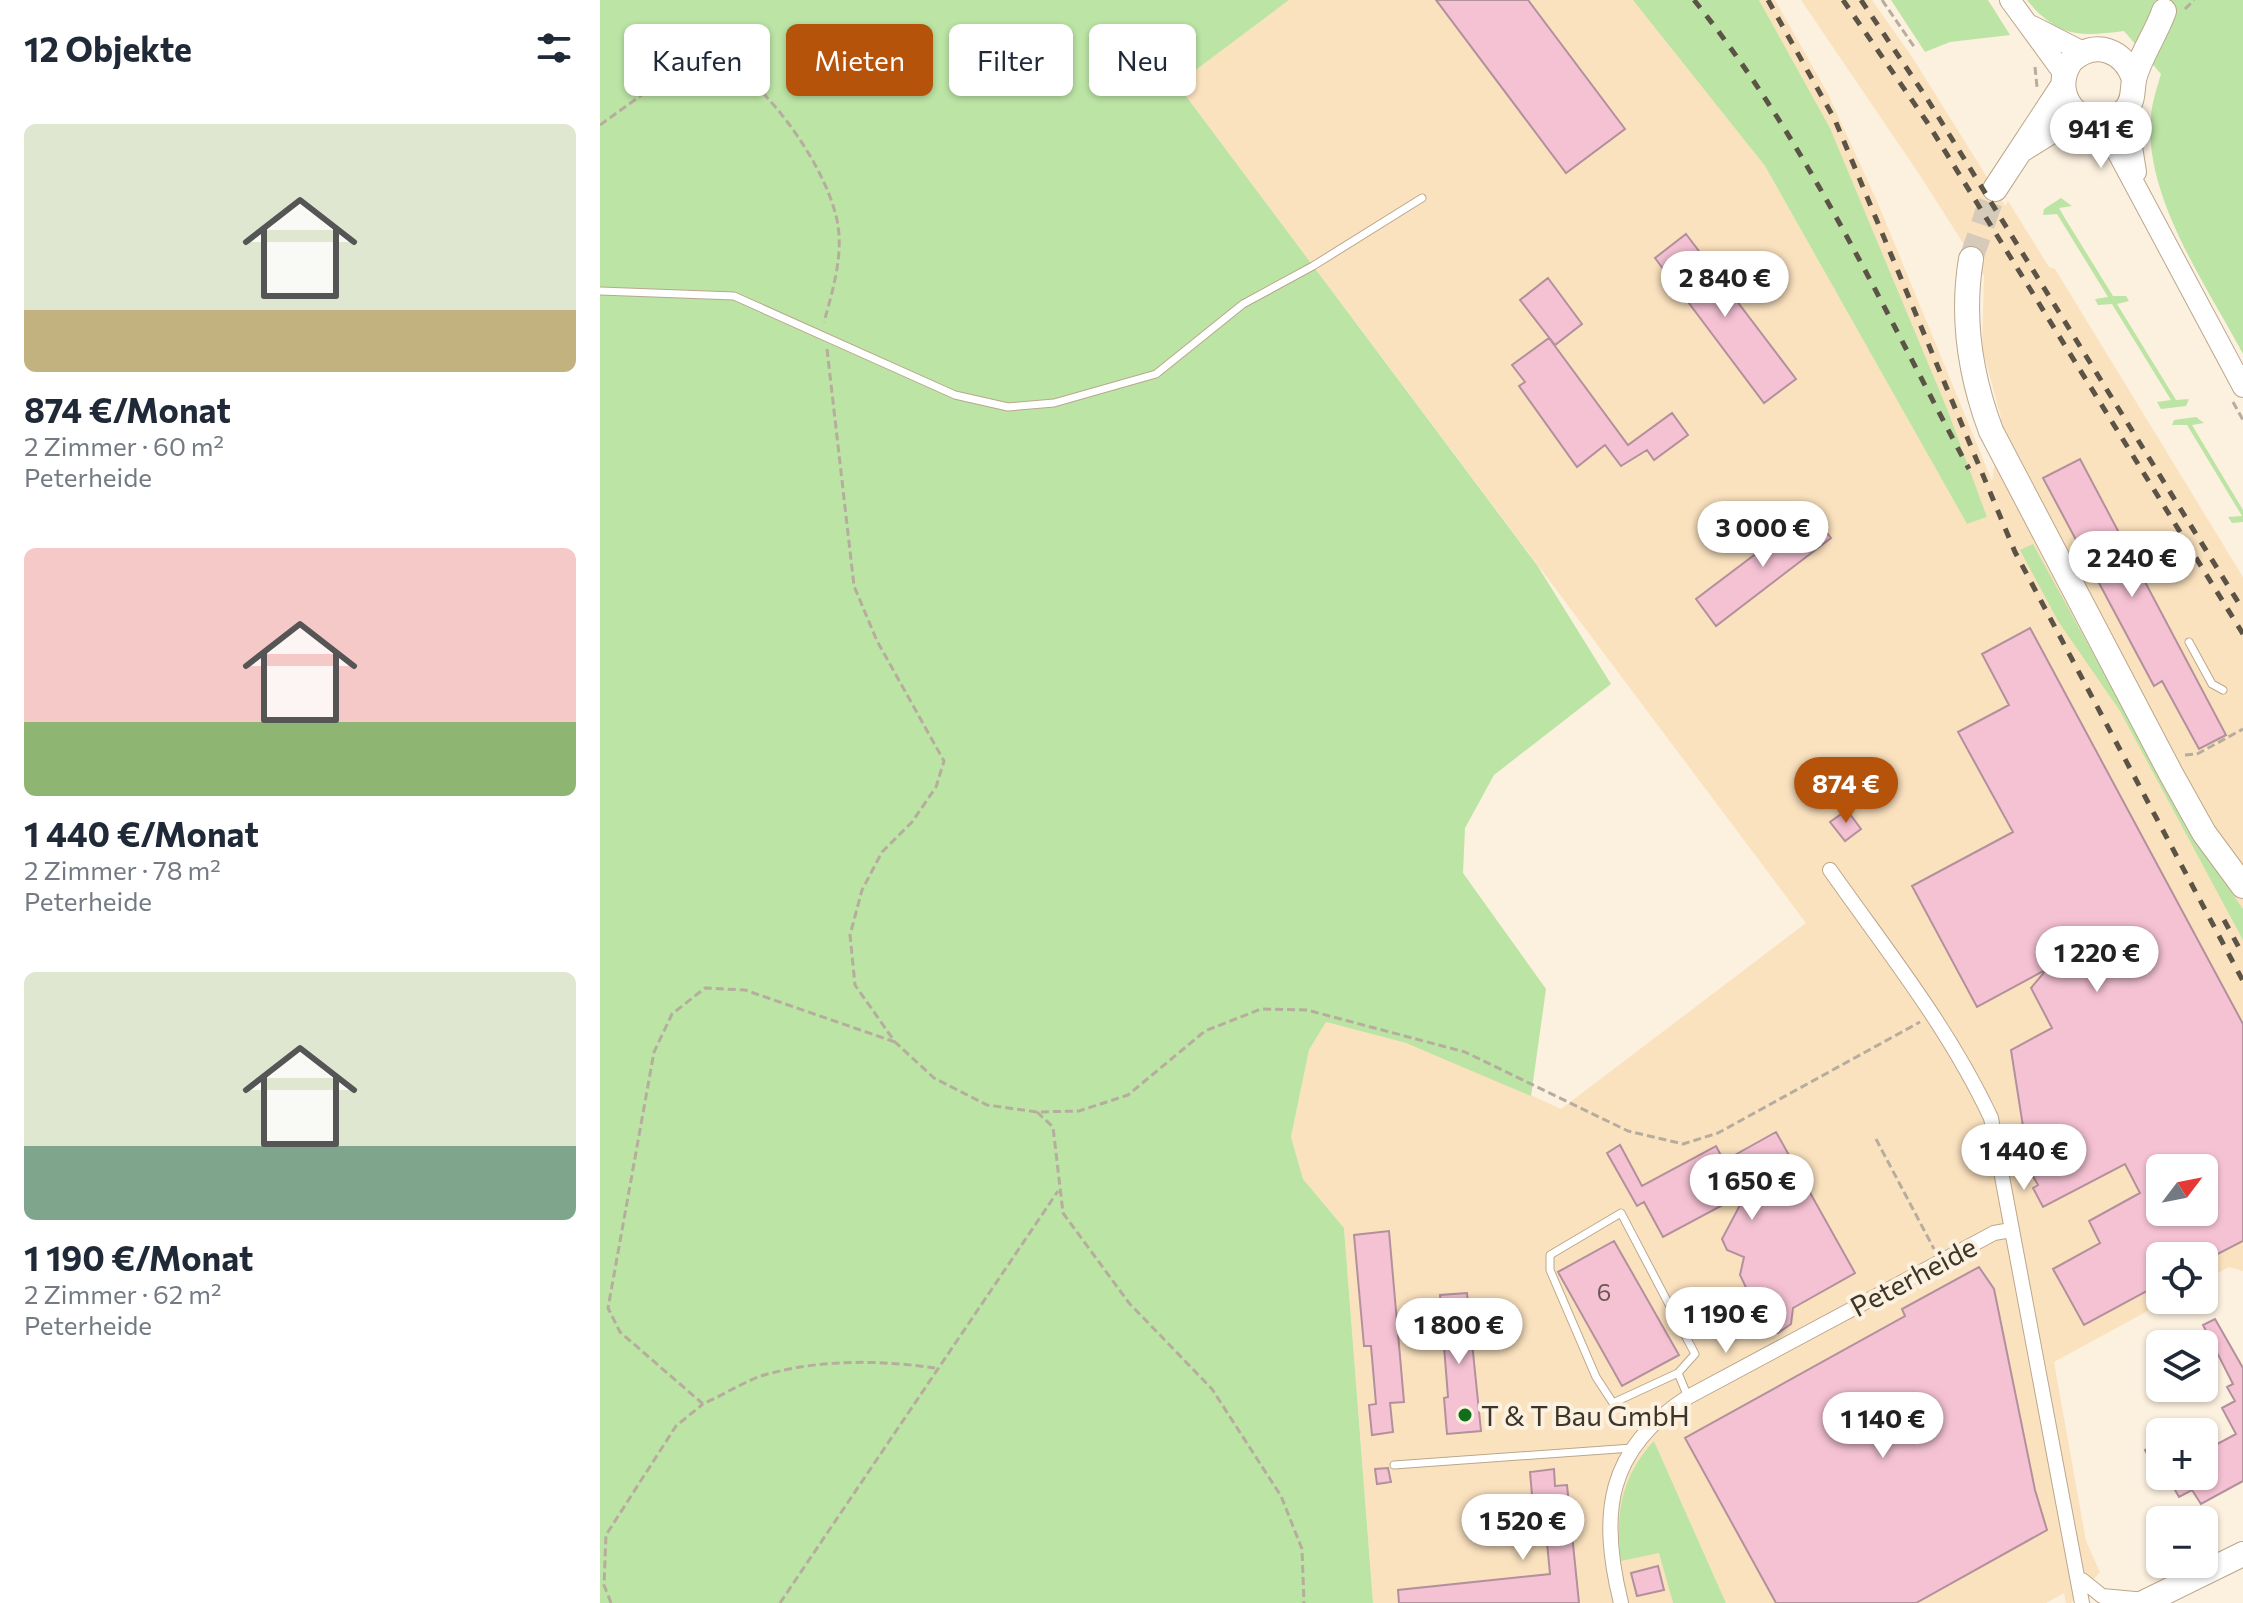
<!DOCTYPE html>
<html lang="de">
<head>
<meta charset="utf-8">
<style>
	:root { --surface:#fff; --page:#f6f6f7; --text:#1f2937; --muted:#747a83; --accent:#b45309 }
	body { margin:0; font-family:Commissioner,sans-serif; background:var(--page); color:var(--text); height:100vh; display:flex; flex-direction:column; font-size:30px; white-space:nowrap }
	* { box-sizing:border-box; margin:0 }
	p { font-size:26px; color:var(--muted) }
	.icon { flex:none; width:44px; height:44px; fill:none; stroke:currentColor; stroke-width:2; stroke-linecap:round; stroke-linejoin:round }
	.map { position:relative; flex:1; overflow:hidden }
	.drawer { display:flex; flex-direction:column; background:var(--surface); width:600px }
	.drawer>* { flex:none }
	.guide { position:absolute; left:24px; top:24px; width:760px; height:72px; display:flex; gap:16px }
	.needle { width:52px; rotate:58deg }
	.tools { position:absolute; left:1546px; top:1154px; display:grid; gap:16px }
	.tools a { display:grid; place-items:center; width:72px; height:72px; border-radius:12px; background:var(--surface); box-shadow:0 2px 6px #0004; font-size:40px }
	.price { position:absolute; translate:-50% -68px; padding:0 18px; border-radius:28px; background:#fff; color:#222; font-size:26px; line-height:52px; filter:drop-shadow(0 2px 4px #0008) }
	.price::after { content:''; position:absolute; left:50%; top:48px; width:24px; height:18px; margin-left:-12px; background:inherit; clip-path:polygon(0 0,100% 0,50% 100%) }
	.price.active { background:var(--accent); color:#fff }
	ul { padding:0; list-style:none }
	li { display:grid; align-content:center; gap:16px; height:424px; padding:0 24px }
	li span { display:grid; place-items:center; height:248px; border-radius:12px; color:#555 }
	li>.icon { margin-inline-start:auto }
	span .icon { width:144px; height:144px; fill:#fffc; stroke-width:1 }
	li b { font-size:34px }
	h2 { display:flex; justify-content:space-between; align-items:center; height:96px; padding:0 24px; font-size:34px }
	.pill { padding:0 28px; border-radius:12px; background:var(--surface); box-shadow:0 2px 6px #0004; font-size:28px; line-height:72px }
	.pill.active { background:var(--accent); color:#fff }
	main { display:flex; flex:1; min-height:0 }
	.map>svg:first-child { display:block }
	.built { fill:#fbe2bf; fill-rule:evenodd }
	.green { fill:#bce4a5 }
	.building { fill:#f5c2d4; stroke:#b2909c; stroke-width:2; fill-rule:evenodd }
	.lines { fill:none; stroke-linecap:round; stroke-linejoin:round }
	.primary-tunnel { stroke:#d6cbbb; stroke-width:24; stroke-dasharray:24 12; stroke-linecap:butt }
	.lane-casing { stroke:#baa78c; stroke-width:9 }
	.street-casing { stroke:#baa78c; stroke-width:16 }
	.secondary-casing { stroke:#baa78c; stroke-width:22 }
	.primary-casing { stroke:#baa78c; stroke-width:26 }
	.path { stroke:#b7ad9e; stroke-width:3; stroke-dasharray:8 4; stroke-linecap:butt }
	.lane { stroke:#fff; stroke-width:7 }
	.street { stroke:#fff; stroke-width:14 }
	.secondary { stroke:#fff; stroke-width:20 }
	.primary { stroke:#fff; stroke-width:24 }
	.rail { stroke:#5c5347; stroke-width:5; stroke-dasharray:10 10; stroke-linecap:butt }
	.poi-dot { fill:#116e1a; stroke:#fcf0df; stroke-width:3 }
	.labels { text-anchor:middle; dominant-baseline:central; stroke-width:8; stroke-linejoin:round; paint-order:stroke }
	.number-label { font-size:24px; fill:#6b5854 }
	.street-label { font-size:28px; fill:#3d352a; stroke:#fcf0df }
	.poi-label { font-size:28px; fill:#3d352a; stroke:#fcf0df; text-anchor:start }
</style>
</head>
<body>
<main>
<section class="drawer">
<h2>12 Objekte<svg class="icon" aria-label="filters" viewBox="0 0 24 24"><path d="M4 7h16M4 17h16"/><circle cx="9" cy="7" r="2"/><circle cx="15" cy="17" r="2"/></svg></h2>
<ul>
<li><span style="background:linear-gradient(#dfe7d0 75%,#c2b280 0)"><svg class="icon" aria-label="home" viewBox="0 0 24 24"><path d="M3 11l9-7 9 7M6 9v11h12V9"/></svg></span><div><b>874 €/Monat</b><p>2 Zimmer · 60 m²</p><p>Peterheide</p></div></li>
<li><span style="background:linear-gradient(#f6c9c9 70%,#8fb573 0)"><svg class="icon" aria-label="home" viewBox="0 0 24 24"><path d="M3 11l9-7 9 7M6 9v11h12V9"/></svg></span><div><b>1 440 €/Monat</b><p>2 Zimmer · 78 m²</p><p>Peterheide</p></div></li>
<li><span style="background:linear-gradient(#dfe7d0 70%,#7fa58c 0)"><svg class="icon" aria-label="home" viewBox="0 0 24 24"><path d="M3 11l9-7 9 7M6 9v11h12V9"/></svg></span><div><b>1 190 €/Monat</b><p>2 Zimmer · 62 m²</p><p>Peterheide</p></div></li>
</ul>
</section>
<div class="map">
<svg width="1643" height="1603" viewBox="0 0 1643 1603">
	<rect width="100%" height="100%" fill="#fcf0df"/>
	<path class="built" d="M689 0H1034L1165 166 1367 524 1387 517 1348 411 1230 128 1159 0H1175L1228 94 1277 201 1392 481 1401 417 1382 348 1384 276 1321 177 1201 0H1272L1312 57 1405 206 1408 201 1449 267 1455 269 1643 577V1271L1629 1267 1604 1280V1256H1560V1300H1568L1454 1362 1486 1541 1500 1572 1471 1603H1466L1464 1593 1446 1603H1126L1054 1441 1060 1552 1073 1603H773L744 1228 703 1179 691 1137 709 1050 726 1022 806 1043 872 1068 961 1109 1206 923 577 84ZM1560 1168H1604V1212H1560Z"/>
	<path class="green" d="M0 0H689L577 84 937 565 1011 684 894 775 865 828 863 873 946 989 931 1096 806 1043 726 1022 709 1050 691 1137 703 1179 744 1228 773 1603H0Z
		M1033 0H1159L1230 128 1348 411 1387 517 1367 524 1165 166Z
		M1291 0H1388L1410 35 1350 42 1325 52Z
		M1427 0H1643V354C1607 286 1543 196 1551 116 1552 102 1557 88 1561 74L1524 31C1480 37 1457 37 1427 0Z
		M1461 198 1472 206 1459 208 1466 220 1513 296H1526L1529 301 1517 304 1576 400 1589 399 1586 406 1561 409 1557 402 1571 400 1512 304 1498 305 1495 299 1508 297 1457 214 1443 215 1444 209Z
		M1596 417 1604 423 1592 425 1643 510V522L1632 523 1628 517 1642 516 1587 425H1572L1574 420Z
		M1433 544 1596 841 1643 909V940L1520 711 1458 621 1420 550Z
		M1054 1441 1126 1603H1073L1059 1553 1021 1561C1015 1515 1021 1476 1054 1441Z"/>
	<path class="building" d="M836 0H928L1025 129 966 173Z
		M1086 234 1196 379 1164 403 1055 258Z
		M948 278 982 324 955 345 920 300Z
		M949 338 1028 445 1072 413 1088 435 1054 460 1047 450 1021 466 1005 445 977 467 919 386 925 382 912 365Z
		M1480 459 1626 735 1599 749 1562 681 1554 686 1443 478Z
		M1211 512 1231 538 1116 626 1096 599Z
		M1430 628 1643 1024V1241L1604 1261V1256H1560V1284L1484 1325 1453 1269 1500 1243 1489 1221 1540 1193 1525 1164 1443 1207 1433 1188 1438 1185 1430 1171 1411 1050 1452 1028 1431 988 1447 969 1377 1007 1312 886 1413 832 1358 732 1409 705 1382 654ZM1560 1168H1604V1212H1560Z
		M1247 810 1261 829 1245 841 1230 822Z
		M1176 1132 1255 1273 1193 1308 1191 1324 1178 1333 1164 1325 1140 1275 1144 1257 1127 1250 1122 1239 1147 1192 1063 1237 1044 1202 1037 1206 1007 1153 1020 1145 1042 1186 1116 1146 1124 1161Z
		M789 1231 804 1402 790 1403 793 1432 772 1435 769 1405 776 1404 771 1346H764L754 1235Z
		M1014 1241 1079 1355 1022 1386 958 1272Z
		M1379 1267 1394 1289 1435 1490 1447 1530 1316 1603H1176L1085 1438 1305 1316 1302 1309Z
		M867 1293 881 1431 847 1434 844 1398 848 1397 840 1295Z
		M1615 1319 1643 1368V1481L1601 1504 1592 1490 1579 1497 1567 1476H1604V1451L1636 1434 1622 1408 1635 1401 1627 1387 1633 1384 1603 1325Z
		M1560 1441V1478L1545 1450Z
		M788 1468 791 1482 777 1484 775 1469Z
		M954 1469 955 1486 967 1485 979 1603H799L798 1590 950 1574 944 1511 941 1505 933 1506 930 1472Z
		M1058 1566 1064 1590 1037 1596 1031 1573Z"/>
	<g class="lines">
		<path class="primary-tunnel" d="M1371 259 1395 189"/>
		<defs>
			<path id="lane" d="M0 291 134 296 355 395 408 407 454 403 556 374 643 304 713 266 822 198
				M1589 642 1612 684 1623 690
				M1078 1373 1013 1403 996 1377 950 1270V1255L1021 1213 1095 1354 1078 1373 1088 1397
				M794 1465 1032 1448"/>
			<path id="street" d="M1230 870C1287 951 1349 1028 1391 1118L1482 1603
				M1482 1580 1502 1596 1546 1600
				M1021 1603C999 1514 1006 1450 1088 1397L1394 1233 1411 1230"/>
			<path id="secondary" d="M1410 0 1464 74
				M1432 26 1483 52
				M1526 109 1536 172
				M1495 121 1513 144 1643 387"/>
			<path id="primary" d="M1534 79C1524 50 1495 39 1471 61 1444 101 1495 143 1526 109 1534 100 1532 91 1534 80 1538 60 1557 32 1564 11
				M1423 149 1468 121 1483 118
				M1395 189 1462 87
				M1371 259C1361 319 1370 375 1391 431L1570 772 1604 833 1643 886
				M1543 1603 1643 1554"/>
		</defs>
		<use href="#lane" class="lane-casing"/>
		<use href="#street" class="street-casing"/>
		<use href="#secondary" class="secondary-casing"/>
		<use href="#primary" class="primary-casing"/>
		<path class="path" d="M1282 0 1315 48
			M1585 9 1594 0
			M1435 67 1437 87
			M0 125 107 48C161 76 224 160 237 220 244 253 233 290 224 322
			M1477 141 1492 149
			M227 349 254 586 277 641 344 761 336 787 312 822 282 852 262 890 250 935 255 985 295 1042 334 1078 387 1105 437 1112 479 1111 528 1095 605 1031 661 1009 707 1010 865 1052 1028 1131 1083 1144 1118 1133 1320 1022
			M1633 402 1643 420
			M1585 755 1597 754 1643 729
			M295 1042 145 990 105 988 72 1014 54 1052 8 1308 20 1332 103 1404C123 1395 143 1382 164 1375 221 1359 278 1360 335 1368
			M437 1112 453 1127 463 1213 529 1303 612 1389 681 1496 702 1549 704 1603
			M1276 1139 1334 1249
			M11 1603 4 1585 6 1535 76 1426 103 1404
			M180 1603 458 1191"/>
		<use href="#lane" class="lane"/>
		<use href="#street" class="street"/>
		<use href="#secondary" class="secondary"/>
		<use href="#primary" class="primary"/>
		<path class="rail" d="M1094 0C1207 140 1284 311 1369 469
			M1168 0 1235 120 1415 552 1643 981
			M1243 0 1327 122 1643 634
			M1261 0 1326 97 1643 610
			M1624 920 1643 955"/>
	</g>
	<circle class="poi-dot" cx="865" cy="1415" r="8"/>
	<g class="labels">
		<g class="number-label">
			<text x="1004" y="1291">6</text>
		</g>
		<g class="street-label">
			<text transform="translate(1313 1276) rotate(-28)">Peterheide</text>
		</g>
		<g class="poi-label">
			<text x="881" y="1415">T &amp; T Bau GmbH</text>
		</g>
	</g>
</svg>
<div class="tools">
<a><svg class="needle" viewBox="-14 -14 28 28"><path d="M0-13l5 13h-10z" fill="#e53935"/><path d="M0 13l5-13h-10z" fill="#747a83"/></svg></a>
<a><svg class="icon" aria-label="locate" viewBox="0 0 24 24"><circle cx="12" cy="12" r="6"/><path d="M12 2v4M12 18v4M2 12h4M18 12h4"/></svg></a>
<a><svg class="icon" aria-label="layers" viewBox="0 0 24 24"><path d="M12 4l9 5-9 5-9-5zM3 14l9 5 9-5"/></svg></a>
<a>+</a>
<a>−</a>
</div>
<b class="price" style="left:1501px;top:170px">941 €</b>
<b class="price" style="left:1125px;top:319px">2 840 €</b>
<b class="price" style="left:1163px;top:569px">3 000 €</b>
<b class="price" style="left:1532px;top:599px">2 240 €</b>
<b class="price active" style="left:1246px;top:825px">874 €</b>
<b class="price" style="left:1497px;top:994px">1 220 €</b>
<b class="price" style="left:1424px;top:1192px">1 440 €</b>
<b class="price" style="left:1152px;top:1222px">1 650 €</b>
<b class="price" style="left:1126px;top:1355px">1 190 €</b>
<b class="price" style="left:859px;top:1366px">1 800 €</b>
<b class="price" style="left:1283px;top:1460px">1 140 €</b>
<b class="price" style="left:923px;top:1562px">1 520 €</b>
<div class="guide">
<a class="pill">Kaufen</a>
<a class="pill active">Mieten</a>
<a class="pill">Filter</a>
<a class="pill">Neu</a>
</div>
</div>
</main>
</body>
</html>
